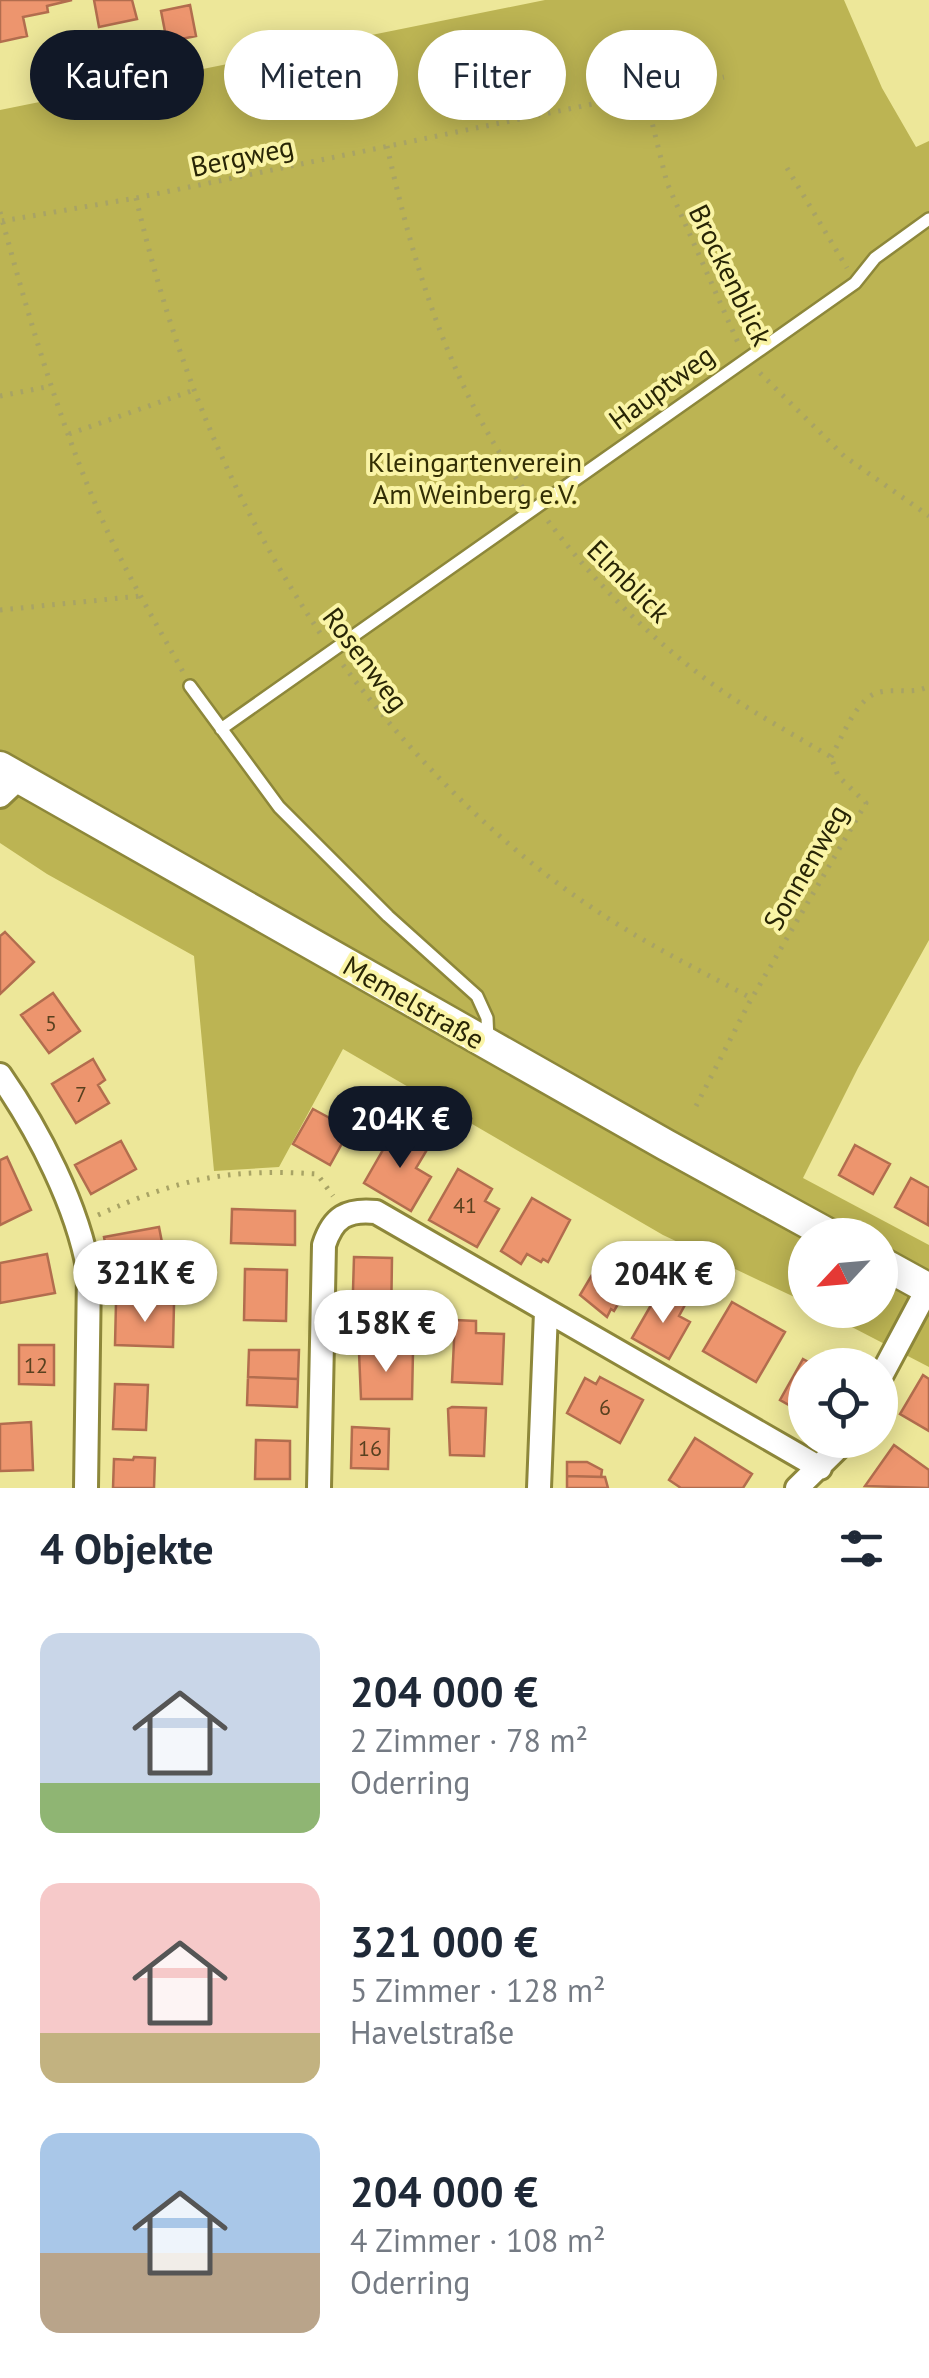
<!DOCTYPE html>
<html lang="de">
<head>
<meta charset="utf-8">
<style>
	:root { --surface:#fff; --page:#f2f2f3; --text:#1f2937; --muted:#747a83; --accent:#111827 }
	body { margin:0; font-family:"PT Sans",sans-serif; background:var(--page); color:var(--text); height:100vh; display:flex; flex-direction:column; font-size:38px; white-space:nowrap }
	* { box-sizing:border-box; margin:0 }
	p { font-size:32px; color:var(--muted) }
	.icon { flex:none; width:55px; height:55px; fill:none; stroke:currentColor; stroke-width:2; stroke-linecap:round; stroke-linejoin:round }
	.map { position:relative; height:1488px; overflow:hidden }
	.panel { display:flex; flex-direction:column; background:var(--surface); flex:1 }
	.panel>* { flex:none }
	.top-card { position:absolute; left:30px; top:30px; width:870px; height:90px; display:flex; gap:20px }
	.needle { width:65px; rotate:244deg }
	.fabs { position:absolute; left:788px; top:1218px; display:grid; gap:20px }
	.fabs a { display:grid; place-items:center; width:110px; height:110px; border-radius:50%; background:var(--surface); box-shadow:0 5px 25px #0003; font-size:50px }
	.price { position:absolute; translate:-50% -85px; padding:0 22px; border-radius:35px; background:#fff; color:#222; font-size:32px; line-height:65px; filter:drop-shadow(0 2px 5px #0008) }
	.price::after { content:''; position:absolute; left:50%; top:60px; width:30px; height:22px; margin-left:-15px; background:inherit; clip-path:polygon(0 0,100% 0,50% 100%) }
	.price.active { background:var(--accent); color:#fff }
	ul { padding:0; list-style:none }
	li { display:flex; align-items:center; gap:30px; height:250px; padding:0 40px }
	li span { display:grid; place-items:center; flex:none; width:280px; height:200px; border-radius:20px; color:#555 }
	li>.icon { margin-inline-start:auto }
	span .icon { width:120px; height:120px; fill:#fffc; stroke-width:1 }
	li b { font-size:42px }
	h2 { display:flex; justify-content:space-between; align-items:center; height:120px; padding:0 40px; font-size:42px }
	.pill { padding:0 35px; border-radius:45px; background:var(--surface); box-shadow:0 5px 25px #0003; font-size:35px; line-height:90px }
	.pill.active { background:var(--accent); color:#fff }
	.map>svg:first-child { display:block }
	.green { fill:#bcb453 }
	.building { fill:#ed956e; stroke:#b26d4e; stroke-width:2.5 }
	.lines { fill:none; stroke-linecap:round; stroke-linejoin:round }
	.service-casing { stroke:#8d873a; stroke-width:16 }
	.minor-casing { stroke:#8d873a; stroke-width:28 }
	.secondary-casing { stroke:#8d873a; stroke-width:35 }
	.path { stroke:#a8a365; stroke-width:5; stroke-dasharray:2.5 8; stroke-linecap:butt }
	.service { stroke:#fff; stroke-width:11 }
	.minor { stroke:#fff; stroke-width:22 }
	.secondary { stroke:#fff; stroke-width:30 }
	.labels { text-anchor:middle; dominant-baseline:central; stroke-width:8; stroke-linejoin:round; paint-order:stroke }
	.number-label { font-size:22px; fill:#59411f }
	.street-label { font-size:28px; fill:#282505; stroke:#faf4a6 }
	.park-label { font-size:28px; fill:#332f04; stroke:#faf4a6 }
</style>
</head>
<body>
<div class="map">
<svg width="929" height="1488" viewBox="0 0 929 1488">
	<rect width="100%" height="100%" fill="#ede799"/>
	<path class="green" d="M545 0H844L882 88 916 147 929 141V940L858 1068 803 1178 929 1245V1367L819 1310H880V1235H805V1302L663 1235 343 1049 279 1167 214 1171 194 956 47 874 0 843V110Z"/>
	<path class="building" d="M0 0H72L47 6 48 12 23 17 27 36 0 42Z
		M94 0H132L137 19 99 27Z
		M190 5 196 36 167 42 161 11Z
		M5 932 34 962 0 994V936Z
		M53 993 80 1031 49 1053 21 1015Z
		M93 1059 105 1080 98 1085 109 1103 76 1123 52 1084Z
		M372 1092 395 1106 375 1138 352 1124Z
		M313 1109 350 1129 330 1165 293 1144Z
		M395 1129 428 1148 416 1168 431 1177 411 1211 364 1183Z
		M121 1141 136 1169 91 1194 75 1165Z
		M855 1145 890 1164 873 1194 839 1175Z
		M7 1157 31 1210 0 1225V1160Z
		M458 1169 492 1189 485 1201 499 1209 477 1247 429 1220Z
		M911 1178 929 1188 928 1225 895 1207Z
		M532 1198 570 1220 548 1262 543 1259 541 1262 527 1254 521 1264 501 1251Z
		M232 1209 295 1211V1245L231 1243Z
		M159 1227 167 1268 112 1279 104 1237Z
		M605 1253 622 1262 625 1258 640 1267 614 1311 611 1309 607 1317 580 1295Z
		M47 1254 55 1293 0 1303V1263Z
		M354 1257 392 1258 391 1325 352 1324Z
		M245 1269 287 1270 286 1321 244 1320Z
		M667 1292 686 1303 679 1316 690 1322 669 1359 632 1338 654 1300 660 1303Z
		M732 1302 785 1332 756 1382 703 1351Z
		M116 1303 174 1304 173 1347 115 1345Z
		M455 1320 476 1321V1333L504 1334 502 1384 452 1382Z
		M19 1345H54V1385L19 1384Z
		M249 1350H299L298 1379 248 1377Z
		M359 1352H413L412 1399H361Z
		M803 1359 814 1365H805V1414L780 1400Z
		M923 1375 929 1379V1431L900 1414Z
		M248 1377 298 1379 297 1407 247 1405Z
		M600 1377 643 1400 620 1443 567 1413 585 1378 596 1384Z
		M115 1384 148 1385 146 1430 113 1429Z
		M452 1407 486 1408 484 1456 450 1455 448 1409Z
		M31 1422 33 1470 0 1471V1424Z
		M352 1427 389 1429 388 1469 351 1468Z
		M695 1438 752 1474 743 1488H681L669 1480Z
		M256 1440 290 1441V1479H255Z
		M894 1445 929 1470V1488L865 1486Z
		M134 1457 155 1458 154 1488H113L114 1459 133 1460Z
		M567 1462H587L602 1470 601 1477 567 1476Z
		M567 1476 605 1477 608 1488H567Z"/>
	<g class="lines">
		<defs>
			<path id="service" d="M190 686 279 807 388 916 477 996 487 1018 488 1040
				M221 729 855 283 875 258 929 219"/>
			<path id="minor" d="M0 796 19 778
				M0 1075C39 1131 78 1207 89 1273L86 1488
				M880 1378 928 1288
				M319 1488 324 1245C333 1217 347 1209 376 1212L820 1468
				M539 1488 546 1312
				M797 1488 846 1440"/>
			<path id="secondary" d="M0 767 666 1145 830 1235
				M880 1262 929 1289"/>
		</defs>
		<use href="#service" class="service-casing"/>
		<use href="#minor" class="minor-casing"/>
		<use href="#secondary" class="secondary-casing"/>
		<path class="path" d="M645 94 667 183 739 345
			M387 146C414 268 451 390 526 492
			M787 168 847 268
			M136 198C174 359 229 498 322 636
			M0 212C28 315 58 419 101 517 124 570 155 621 183 672
			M2 221 136 198 724 77
			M760 373 844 456 929 516
			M0 396 51 386
			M69 434 194 390
			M548 521C597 586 658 646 725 693 759 716 796 736 831 757
			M0 610 141 596
			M343 665C413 758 500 847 597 911 646 944 699 970 751 998
			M831 757C842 738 857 696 880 692 898 688 913 695 929 686
			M696 1106 749 1003 866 803 838 776 831 757
			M98 1215C178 1179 229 1168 317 1174L333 1196"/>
		<use href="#service" class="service"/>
		<use href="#minor" class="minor"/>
		<use href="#secondary" class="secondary"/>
	</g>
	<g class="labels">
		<g class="number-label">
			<text x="51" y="1023">5</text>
			<text x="81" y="1094">7</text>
			<text x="465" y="1205">41</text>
			<text x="36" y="1365">12</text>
			<text x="605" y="1407">6</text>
			<text x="370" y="1448">16</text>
		</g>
		<g class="street-label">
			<text transform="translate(242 156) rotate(-12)">Bergweg</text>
			<text transform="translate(731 275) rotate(64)">Brockenblick</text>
			<text transform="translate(661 387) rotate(-36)">Hauptweg</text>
			<text transform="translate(629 581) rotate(45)">Elmblick</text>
			<text transform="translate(366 659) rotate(53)">Rosenweg</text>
			<text transform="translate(805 867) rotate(-60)">Sonnenweg</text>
			<text transform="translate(414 1002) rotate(30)">Memelstraße</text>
		</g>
		<g class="park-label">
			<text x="475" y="461">Kleingartenverein<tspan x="475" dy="32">Am Weinberg e.V.</tspan></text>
		</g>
	</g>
</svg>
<div class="fabs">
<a><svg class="needle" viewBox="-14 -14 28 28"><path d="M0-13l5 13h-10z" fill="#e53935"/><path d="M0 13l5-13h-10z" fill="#747a83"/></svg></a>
<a><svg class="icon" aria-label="locate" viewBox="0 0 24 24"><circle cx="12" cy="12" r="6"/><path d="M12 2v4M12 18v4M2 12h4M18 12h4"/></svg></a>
</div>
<b class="price active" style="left:400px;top:1171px">204K €</b>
<b class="price" style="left:145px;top:1325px">321K €</b>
<b class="price" style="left:663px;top:1326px">204K €</b>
<b class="price" style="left:386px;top:1375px">158K €</b>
<div class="top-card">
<a class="pill active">Kaufen</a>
<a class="pill">Mieten</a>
<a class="pill">Filter</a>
<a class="pill">Neu</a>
</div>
</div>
<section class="panel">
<h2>4 Objekte<svg class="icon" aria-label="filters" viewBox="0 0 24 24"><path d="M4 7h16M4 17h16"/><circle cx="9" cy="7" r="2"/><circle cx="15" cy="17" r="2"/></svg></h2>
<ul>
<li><span style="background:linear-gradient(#c9d6e8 75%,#8fb573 0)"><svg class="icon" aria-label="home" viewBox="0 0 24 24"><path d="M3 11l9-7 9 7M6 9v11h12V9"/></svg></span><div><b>204 000 €</b><p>2 Zimmer · 78 m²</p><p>Oderring</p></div></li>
<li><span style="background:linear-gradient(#f6c9c9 75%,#c2b280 0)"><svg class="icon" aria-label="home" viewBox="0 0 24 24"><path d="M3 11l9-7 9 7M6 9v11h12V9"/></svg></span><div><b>321 000 €</b><p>5 Zimmer · 128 m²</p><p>Havelstraße</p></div></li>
<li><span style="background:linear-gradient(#a9c7e8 60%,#b9a48a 0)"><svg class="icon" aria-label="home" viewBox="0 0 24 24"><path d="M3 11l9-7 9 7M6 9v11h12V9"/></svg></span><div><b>204 000 €</b><p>4 Zimmer · 108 m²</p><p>Oderring</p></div></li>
</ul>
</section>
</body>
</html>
